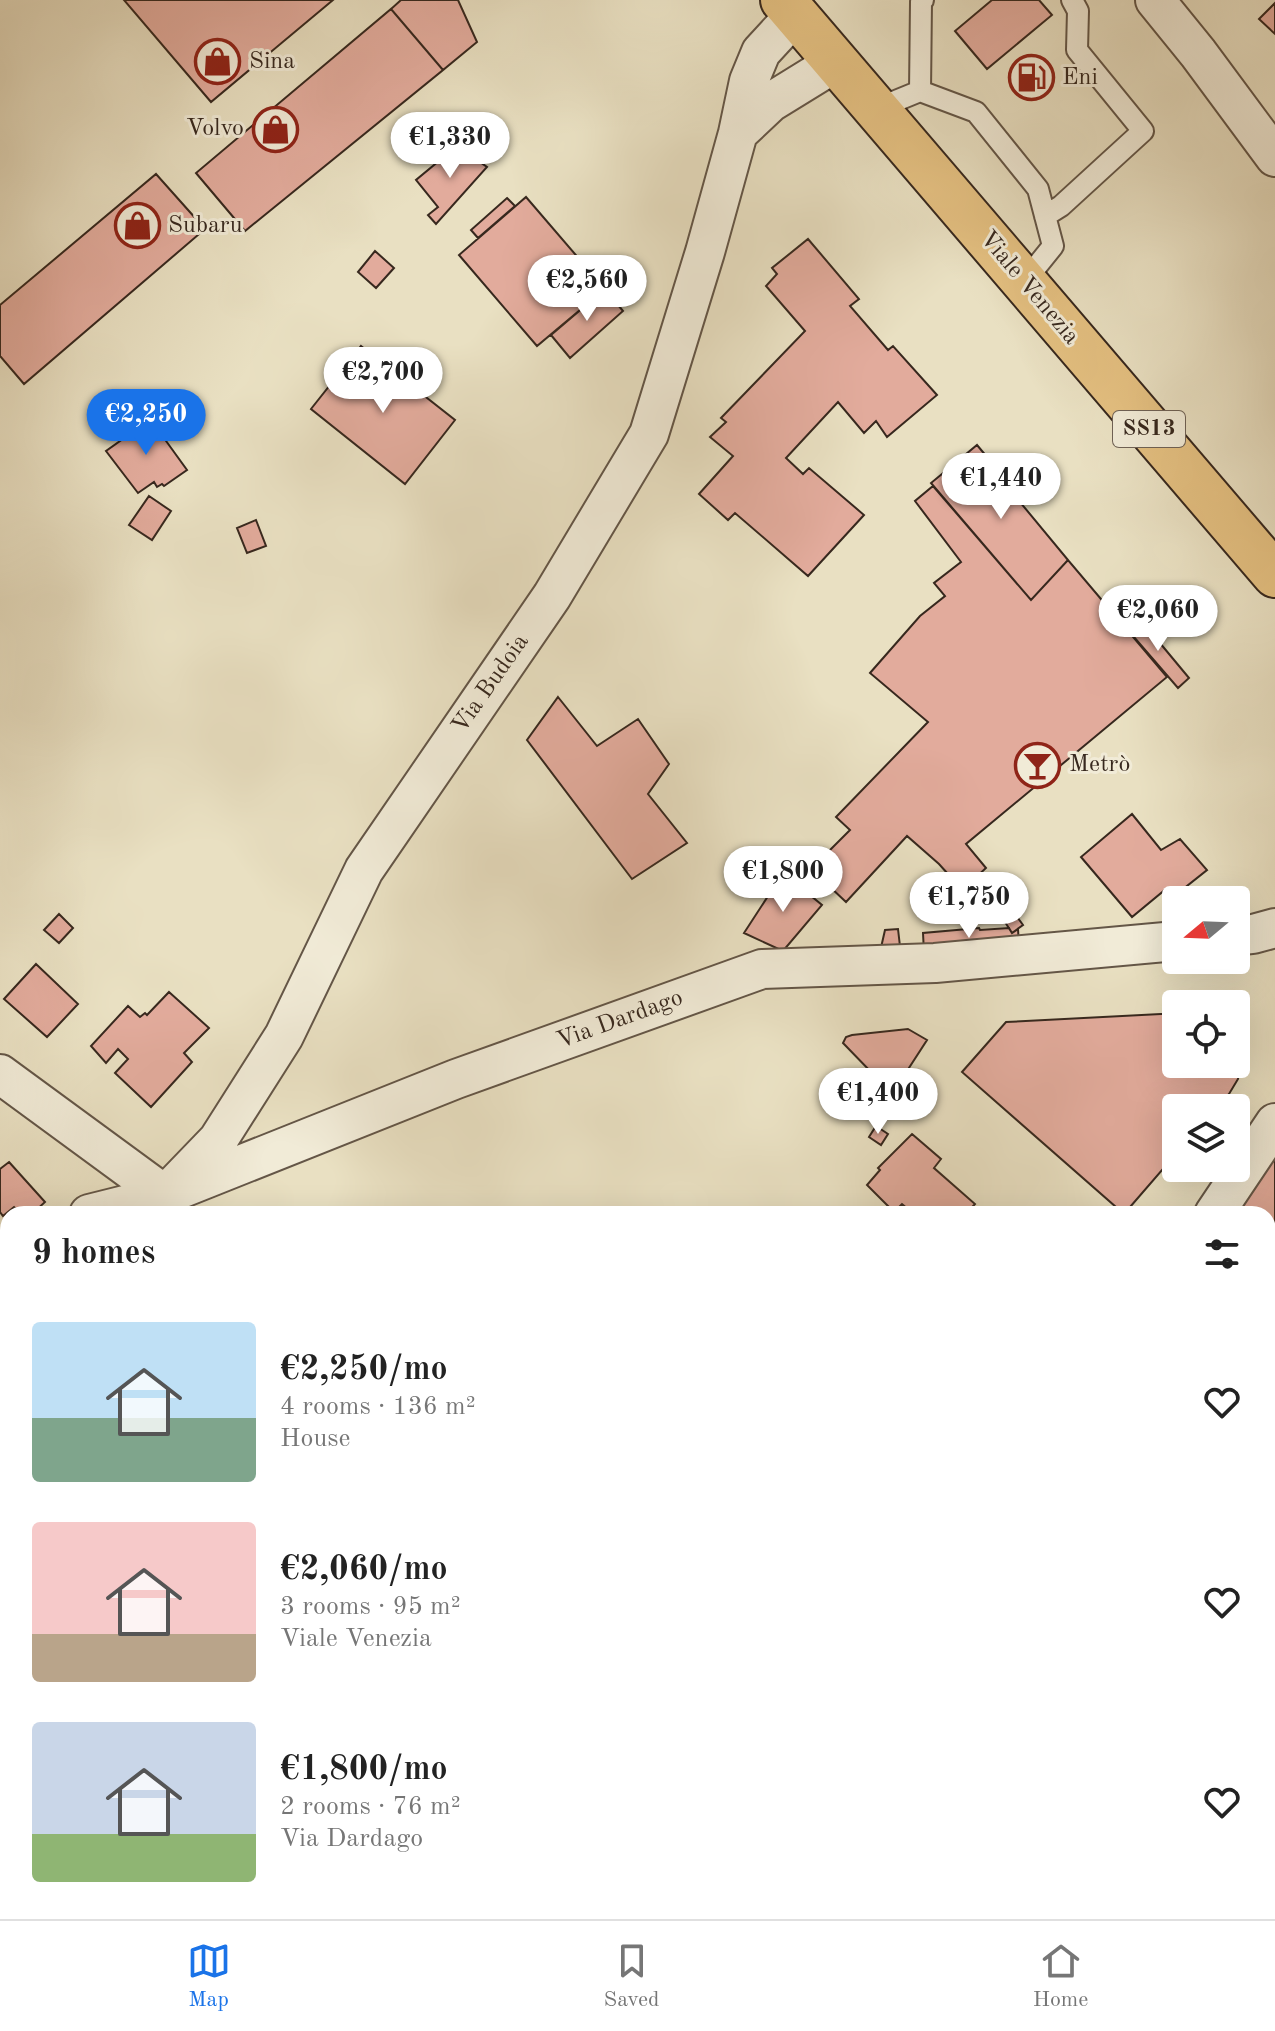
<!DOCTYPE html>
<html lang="en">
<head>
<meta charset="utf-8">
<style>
	:root { --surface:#fff; --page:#f2f2f2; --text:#222; --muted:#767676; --line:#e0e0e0; --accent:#1a73e8 }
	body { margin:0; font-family:"Old Standard TT",serif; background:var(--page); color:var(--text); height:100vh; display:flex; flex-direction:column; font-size:30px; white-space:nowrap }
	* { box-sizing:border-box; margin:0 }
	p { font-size:26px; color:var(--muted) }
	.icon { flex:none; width:44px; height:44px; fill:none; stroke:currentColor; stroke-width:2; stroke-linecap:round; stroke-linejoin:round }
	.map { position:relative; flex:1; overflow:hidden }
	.panel { position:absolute; left:0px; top:1206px; width:1276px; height:714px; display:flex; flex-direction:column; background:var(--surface); border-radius:24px 24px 0 0; box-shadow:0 8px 32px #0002 }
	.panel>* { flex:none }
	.needle { width:52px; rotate:251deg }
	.fabs { position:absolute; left:1162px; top:886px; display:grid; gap:16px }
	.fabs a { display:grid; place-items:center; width:88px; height:88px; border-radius:8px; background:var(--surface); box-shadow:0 8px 32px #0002; font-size:40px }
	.price { position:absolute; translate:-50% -68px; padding:0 18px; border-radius:28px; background:#fff; color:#222; font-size:26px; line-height:52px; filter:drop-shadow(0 2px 4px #0008) }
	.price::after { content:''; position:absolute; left:50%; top:48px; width:24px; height:18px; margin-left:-12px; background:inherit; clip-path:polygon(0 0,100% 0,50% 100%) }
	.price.active { background:var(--accent); color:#fff }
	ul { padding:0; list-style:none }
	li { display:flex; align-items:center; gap:24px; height:200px; padding:0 32px }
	li span { display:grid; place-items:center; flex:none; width:224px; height:160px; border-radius:8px; color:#555 }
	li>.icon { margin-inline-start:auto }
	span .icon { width:96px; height:96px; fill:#fffc; stroke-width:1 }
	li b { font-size:34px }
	h2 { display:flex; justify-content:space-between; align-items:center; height:96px; padding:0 32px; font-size:34px }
	.tabs { display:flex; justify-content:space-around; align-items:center; height:112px; border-top:2px solid var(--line); background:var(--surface); font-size:22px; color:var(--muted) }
	.tabs a { display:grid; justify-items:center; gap:4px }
	.tabs .active { color:var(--accent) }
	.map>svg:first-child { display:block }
	.building { fill:#e2ab9c; stroke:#37281e; stroke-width:2 }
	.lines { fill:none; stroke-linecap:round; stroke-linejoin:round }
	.lane-casing { stroke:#645647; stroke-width:24 }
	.street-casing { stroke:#645647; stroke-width:42 }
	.primary-casing { stroke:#37281e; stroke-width:48 }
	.lane { stroke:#f1ebd7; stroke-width:20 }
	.street { stroke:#f1ebd7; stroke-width:38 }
	.primary { stroke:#e4c081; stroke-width:44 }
	.labels { text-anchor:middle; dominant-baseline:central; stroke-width:6; stroke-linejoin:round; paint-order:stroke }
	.shield { fill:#f1ebd7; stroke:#6f6256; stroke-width:2 }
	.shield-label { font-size:22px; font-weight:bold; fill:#37281e }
	.poi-label { font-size:24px; fill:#37281e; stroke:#f1ebd7; text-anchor:start }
	.street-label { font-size:24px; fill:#37281e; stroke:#f1ebd7 }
</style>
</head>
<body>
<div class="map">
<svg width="1275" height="1919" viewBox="0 0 1275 1919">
	<rect width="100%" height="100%" fill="#e9e0c2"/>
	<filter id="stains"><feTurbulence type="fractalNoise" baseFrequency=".0025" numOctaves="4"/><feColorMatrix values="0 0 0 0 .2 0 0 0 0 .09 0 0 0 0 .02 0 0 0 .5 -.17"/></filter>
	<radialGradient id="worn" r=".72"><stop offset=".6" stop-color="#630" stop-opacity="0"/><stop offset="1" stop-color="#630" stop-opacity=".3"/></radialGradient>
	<path class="building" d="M124 0H333L211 102Z
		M401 0H458L477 42 443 70 391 9Z
		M992 0H1039L1052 15 987 69 955 31Z
		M1275 3V34L1259 19Z
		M391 9 443 70 245 231 196 173Z
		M457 146 487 167 436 224 428 215 438 207 416 180Z
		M156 174 205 229 24 384 0 356V305Z
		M526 197 605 289 537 346 459 255Z
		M507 198 515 206 478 238 471 230Z
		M808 239 859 299 850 306 888 350 893 346 937 395 887 437 876 421 864 433 838 402 786 458 803 474 809 468 864 515 808 576 735 513 728 520 699 494 733 456 710 437 726 422 721 418 805 331 766 286 777 274 772 268Z
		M375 251 394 268 376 288 358 272Z
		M605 289 623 311 570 358 551 335Z
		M361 346 455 420 405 484 311 409Z
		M148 416 187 470 164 486 162 484 157 487 154 482 138 493 106 451 127 436 126 432Z
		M977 445 1018 494 1015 496 1068 560 1031 600 931 483Z
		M933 486 1031 600 1068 560 1167 677 966 844 986 868 973 880 968 875 957 884 939 864 907 836 846 902 811 869 850 830 836 817 928 722 870 673 920 616 945 596 934 583 961 562 915 501Z
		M149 496 171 511 152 540 129 525Z
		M256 520 266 546 247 553 237 528Z
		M1140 619 1189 678 1178 688 1127 629Z
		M558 697 597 746 638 719 669 764 648 794 687 843 632 879 527 740Z
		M1132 814 1161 850 1180 839 1207 870 1173 897 1166 889 1132 917 1081 857Z
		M783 873 822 905 783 951 744 933Z
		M59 914 73 928 59 943 44 930Z
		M1015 914 1023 925 1012 933 1005 922Z
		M979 928 980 930 1009 928 1012 933 1018 929 1019 945 924 953 923 933Z
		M898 929 901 955 880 952 885 930Z
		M36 964 78 1004 47 1037 4 999Z
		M169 992 209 1028 184 1053 192 1062 151 1107 115 1073 128 1059 118 1049 106 1063 91 1046 128 1006 140 1017 145 1013 147 1015Z
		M1161 1014H1176V1064H1236V1025L1242 1041 1238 1079 1229 1094 1216 1108H1176V1154L1124 1214 962 1072 1006 1022Z
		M908 1029 927 1040 894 1091 873 1074 843 1043 846 1037 852 1035Z
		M876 1126 888 1134 881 1145 869 1137Z
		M912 1134 941 1159 934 1168 975 1204 966 1214H914L902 1204 894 1212 867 1185 880 1170 878 1168Z
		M1275 1153V1455L1268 1449V1214H1237Z
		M9 1162 45 1202 32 1214H21L14 1207 3 1216 0 1212V1169Z
		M1275 1252V1417L1268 1411V1262Z
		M148 1912H181L176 1919H145Z
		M790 1912H837L831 1919H800Z
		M1006 1912H1111L1116 1917 1114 1919H1000Z"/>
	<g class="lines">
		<defs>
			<path id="lane" d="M920 91 921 2 923 0
				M876 109 920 91 976 112 1038 189 1053 246 1024 282
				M1045 216 1061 206 1143 131 1077 50 1078 11 1072 0"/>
			<path id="street" d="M1155 0 1198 53 1275 157
				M738 133 771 102 836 62
				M1236 936 1253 934 1275 928
				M0 1074 165 1195
				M89 1214 165 1195 456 1079 762 969 935 963 1176 941
				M149 1214 165 1195 218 1140 284 1036 364 870 552 596 649 434 705 252 738 133 749 81 761 52 795 15
				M1214 1214 1275 1123
				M0 1267 8 1262
				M0 1431 8 1419
				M717 1919 722 1912"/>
			<path id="primary" d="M783 0 1275 575"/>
		</defs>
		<use href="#lane" class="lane-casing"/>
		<use href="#street" class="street-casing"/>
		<use href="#primary" class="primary-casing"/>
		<use href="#lane" class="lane"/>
		<use href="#street" class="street"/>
		<use href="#primary" class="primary"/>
	</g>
	<defs>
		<symbol id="shop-ring" viewBox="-11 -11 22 22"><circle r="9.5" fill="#f1ebd7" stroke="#8f2418" stroke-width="1.5"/><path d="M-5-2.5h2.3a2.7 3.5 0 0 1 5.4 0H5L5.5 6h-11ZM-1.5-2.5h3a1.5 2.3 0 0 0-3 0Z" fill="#8f2418"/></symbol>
		<symbol id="fuel-ring" viewBox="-11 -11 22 22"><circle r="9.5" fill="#f1ebd7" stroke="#8f2418" stroke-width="1.5"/><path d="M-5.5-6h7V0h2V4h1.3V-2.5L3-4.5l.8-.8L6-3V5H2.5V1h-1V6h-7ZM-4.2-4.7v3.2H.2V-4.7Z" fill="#8f2418"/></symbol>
		<symbol id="bar-ring" viewBox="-11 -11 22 22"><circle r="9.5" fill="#f1ebd7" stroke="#8f2418" stroke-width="1.5"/><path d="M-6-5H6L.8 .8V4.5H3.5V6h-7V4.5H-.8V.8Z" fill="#8f2418"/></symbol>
	</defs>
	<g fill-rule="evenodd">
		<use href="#shop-ring" x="192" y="36" width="51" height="51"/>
		<use href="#fuel-ring" x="1006" y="52" width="51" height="51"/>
		<use href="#shop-ring" x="250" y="104" width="51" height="51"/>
		<use href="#shop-ring" x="112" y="200" width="51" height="51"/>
		<use href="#bar-ring" x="1012" y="740" width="51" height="51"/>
	</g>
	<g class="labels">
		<rect class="shield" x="1113" y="411" width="72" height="36" rx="6"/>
		<g class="shield-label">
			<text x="1149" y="429">SS13</text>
		</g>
		<g class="poi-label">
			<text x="249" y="62">Sina</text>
			<text x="1062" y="78">Eni</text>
			<text x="244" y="129" text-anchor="end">Volvo</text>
			<text x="168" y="226">Subaru</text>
			<text x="1069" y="765">Metrò</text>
		</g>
		<g class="street-label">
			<text transform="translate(1029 288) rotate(50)">Viale Venezia</text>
			<text transform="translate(491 684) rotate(-55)">Via Budoia</text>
			<text transform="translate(620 1020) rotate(-20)">Via Dardago</text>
		</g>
	</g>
	<rect width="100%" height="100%" filter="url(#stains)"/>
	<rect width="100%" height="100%" fill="url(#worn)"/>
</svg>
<div class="fabs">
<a><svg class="needle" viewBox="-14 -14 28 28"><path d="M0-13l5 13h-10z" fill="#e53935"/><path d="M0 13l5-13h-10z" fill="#767676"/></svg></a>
<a><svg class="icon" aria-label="locate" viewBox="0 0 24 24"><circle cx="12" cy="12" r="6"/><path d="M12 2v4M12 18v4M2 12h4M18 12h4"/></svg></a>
<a><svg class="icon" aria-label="layers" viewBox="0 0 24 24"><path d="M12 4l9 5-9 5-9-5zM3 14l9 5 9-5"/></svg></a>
</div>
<b class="price" style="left:450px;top:180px">€1,330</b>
<b class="price" style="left:587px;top:323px">€2,560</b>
<b class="price" style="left:383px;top:415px">€2,700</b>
<b class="price active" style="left:146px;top:457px">€2,250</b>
<b class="price" style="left:1001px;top:521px">€1,440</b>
<b class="price" style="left:1158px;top:653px">€2,060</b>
<b class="price" style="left:783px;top:914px">€1,800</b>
<b class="price" style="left:969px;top:940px">€1,750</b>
<b class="price" style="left:878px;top:1136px">€1,400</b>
<section class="panel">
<h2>9 homes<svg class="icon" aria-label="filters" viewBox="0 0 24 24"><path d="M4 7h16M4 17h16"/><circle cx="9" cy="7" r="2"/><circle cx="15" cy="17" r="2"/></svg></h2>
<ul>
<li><span style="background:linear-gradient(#bfe0f5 60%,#7fa58c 0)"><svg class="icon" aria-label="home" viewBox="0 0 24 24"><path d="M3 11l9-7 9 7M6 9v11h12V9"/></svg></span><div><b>€2,250/mo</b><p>4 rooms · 136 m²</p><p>House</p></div><svg class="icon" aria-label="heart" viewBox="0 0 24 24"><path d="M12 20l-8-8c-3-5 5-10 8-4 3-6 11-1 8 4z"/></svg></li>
<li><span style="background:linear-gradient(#f6c9c9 70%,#b9a48a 0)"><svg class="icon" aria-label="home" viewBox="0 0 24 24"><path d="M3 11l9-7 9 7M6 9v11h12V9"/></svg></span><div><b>€2,060/mo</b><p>3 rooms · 95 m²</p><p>Viale Venezia</p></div><svg class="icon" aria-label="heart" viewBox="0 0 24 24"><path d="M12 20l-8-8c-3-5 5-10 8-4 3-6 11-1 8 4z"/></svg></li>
<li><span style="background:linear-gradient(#c9d6e8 70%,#8fb573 0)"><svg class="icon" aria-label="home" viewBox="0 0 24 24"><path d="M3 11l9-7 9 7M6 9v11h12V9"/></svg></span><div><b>€1,800/mo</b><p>2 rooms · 76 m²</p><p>Via Dardago</p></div><svg class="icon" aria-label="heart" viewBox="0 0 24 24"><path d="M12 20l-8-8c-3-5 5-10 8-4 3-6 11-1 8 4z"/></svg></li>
</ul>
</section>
</div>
<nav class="tabs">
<a class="active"><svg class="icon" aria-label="map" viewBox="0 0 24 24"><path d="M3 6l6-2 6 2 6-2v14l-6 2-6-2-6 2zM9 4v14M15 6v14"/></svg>Map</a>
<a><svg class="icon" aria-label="saved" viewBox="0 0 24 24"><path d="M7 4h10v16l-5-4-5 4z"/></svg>Saved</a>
<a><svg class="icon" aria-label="home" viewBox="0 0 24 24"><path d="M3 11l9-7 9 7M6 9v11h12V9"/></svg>Home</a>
</nav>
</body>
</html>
